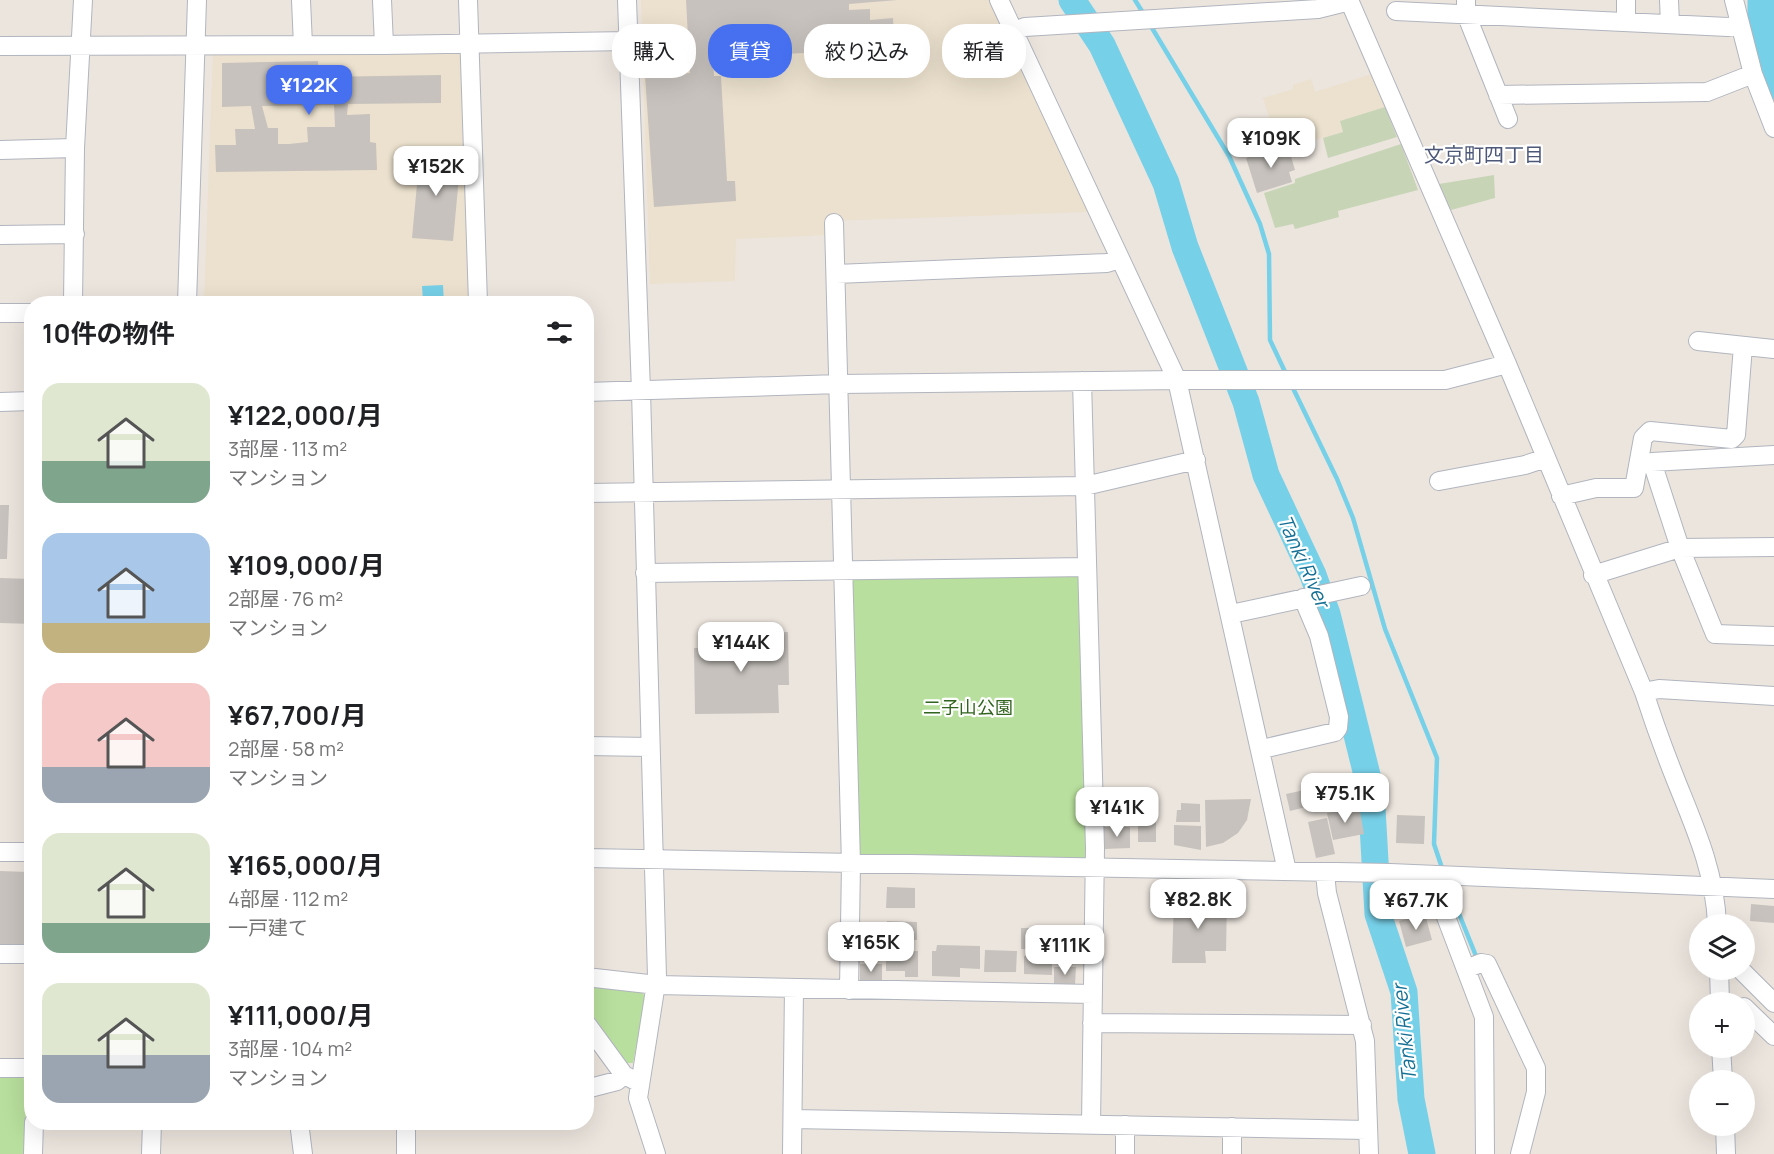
<!DOCTYPE html>
<html lang="ja">
<head>
<meta charset="utf-8">
<style>
	:root { --surface:#fff; --page:#f6f6f6; --text:#202124; --muted:#757577; --accent:#4670f0 }
	body { margin:0; font-family:Manrope,"Noto Sans JP",sans-serif; background:var(--page); color:var(--text); height:100vh; display:flex; flex-direction:column; font-size:22px; white-space:nowrap }
	* { box-sizing:border-box; margin:0 }
	p { font-size:20px; color:var(--muted) }
	.icon { flex:none; width:33px; height:33px; fill:none; stroke:currentColor; stroke-width:2; stroke-linecap:round; stroke-linejoin:round }
	.map { position:relative; flex:1; overflow:hidden }
	.side { position:absolute; left:24px; top:296px; width:570px; height:834px; display:flex; flex-direction:column; background:var(--surface); border-radius:24px; box-shadow:0 6px 24px #0002 }
	.side>* { flex:none }
	.banner { position:absolute; left:612px; top:24px; width:570px; height:54px; display:flex; gap:12px }
	.buttons { position:absolute; left:1689px; top:914px; display:grid; gap:12px }
	.buttons a { display:grid; place-items:center; width:66px; height:66px; border-radius:50%; background:var(--surface); box-shadow:0 6px 24px #0002; font-size:30px }
	.price { position:absolute; translate:-50% -51px; padding:0 14px; border-radius:12px; background:#fff; color:#222; font-size:20px; line-height:39px; filter:drop-shadow(0 2px 3px #0008) }
	.price::after { content:''; position:absolute; left:50%; top:36px; width:18px; height:14px; margin-left:-9px; background:inherit; clip-path:polygon(0 0,100% 0,50% 100%) }
	.price.on { background:var(--accent); color:#fff }
	ul { padding:0; list-style:none }
	li { display:flex; align-items:center; gap:18px; height:150px; padding:0 18px }
	li span { display:grid; place-items:center; flex:none; width:168px; height:120px; border-radius:18px; color:#555 }
	li>.icon { margin-inline-start:auto }
	span .icon { width:72px; height:72px; fill:#fffc; stroke-width:1 }
	li b { font-size:26px }
	h2 { display:flex; justify-content:space-between; align-items:center; height:72px; padding:0 18px; font-size:26px }
	.tag { padding:0 21px; border-radius:24px; background:var(--surface); box-shadow:0 6px 24px #0002; font-size:21px; line-height:54px }
	.tag.on { background:var(--accent); color:#fff }
	.map>svg:first-child { display:block }
	.education { fill:#ece1ce }
	.green { fill:#b8df9d }
	.cemetery { fill:#c7d5b6 }
	.water { fill:#76d0e8 }
	.lines { fill:none; stroke-linecap:round; stroke-linejoin:round }
	.stream { stroke:#76d0e8; stroke-width:4.5 }
	.river { stroke:#76d0e8; stroke-width:27 }
	.building { fill:#c7c2bd; fill-rule:evenodd }
	.minor-casing { stroke:#b1b5be; stroke-width:20 }
	.minor { stroke:#fff; stroke-width:18 }
	.labels { text-anchor:middle; dominant-baseline:central; stroke-width:4.5; stroke-linejoin:round; paint-order:stroke }
	.park-label { font-size:18px; fill:#31641e; stroke:#fff }
	.neighbourhood-label { font-size:20px; fill:#4d5879; stroke:#fff }
	.water-label { font-size:20px; font-style:italic; fill:#157095; stroke:#fff }
</style>
</head>
<body>
<div class="map">
<svg width="1774" height="1154" viewBox="0 0 1774 1154">
	<rect width="100%" height="100%" fill="#ece5de"/>
	<path class="education" d="M641 0H989L1088 212 828 221 829 235 736 239 735 281 650 284Z
		M213 50 461 52 468 303H204Z
		M1372 74 1385 107 1340 121 1343 132 1316 140 1283 135 1272 127 1263 98 1293 89V85L1311 79 1315 92Z"/>
	<path class="green" d="M1087 567 1095 868 851 864 842 571Z
		M586 984 640 991 646 997 633 1063H627L587 1007Z
		M0 1075H20L27 1082 24 1154H0Z"/>
	<path class="cemetery" d="M1385 107 1397 137 1328 158 1323 138 1343 132 1340 121Z
		M1401 144 1418 190 1338 211 1339 217 1295 229 1293 224 1275 228 1264 193 1295 183V179Z
		M1494 175 1495 198 1451 210 1439 184Z"/>
	<path class="water" d="M443 285 444 303H423L422 286Z"/>
	<g class="lines">
		<path class="stream" d="M1135 0 1145 16
			M1149 23 1229 156 1260 224 1269 254 1270 340 1287 376
			M1291 384 1337 479 1353 518 1385 629 1437 758 1434 844 1443 871
			M1445 879 1476 956"/>
		<path class="river" d="M1072 0 1102 45 1166 183 1185 247 1246 402 1266 475 1313 575 1327 614 1367 775 1372 808 1378 914 1404 992 1411 1099 1422 1154
			M1761 0V35L1774 86"/>
	</g>
	<path class="building" d="M686 0H897L849 4V10L870 9V20L893 18 895 48 713 58 714 76H721L727 181H735L736 201 654 207 645 76 690 73Z
		M318 61 319 77 441 75V103L348 104 347 115 370 114V142L376 143 377 170 216 172 215 145H236L235 129H255L251 106 222 107V63ZM334 105 335 127H307L308 142 289 144H278V128H268L262 106Z
		M1280 147 1283 155 1290 153 1295 170 1289 172 1292 182 1257 193 1246 158Z
		M420 152 461 156 453 241 412 238Z
		M0 505H9L7 559H0Z
		M0 578 32 579V624L0 623Z
		M788 632 789 685H778L779 713 695 714 694 648H707V634Z
		M1314 788 1318 804 1290 811 1286 794Z
		M1251 799 1247 820 1238 833 1223 843 1206 847 1205 800Z
		M1181 803 1200 804V822H1176L1177 810H1181Z
		M1345 810V814L1360 811 1364 834 1333 840 1327 813Z
		M1397 815 1425 816 1424 844 1396 843Z
		M1327 818 1335 854 1316 858 1308 822Z
		M1138 822H1156V842H1138Z
		M1174 825 1201 826V850L1174 845Z
		M1104 827H1130V848L1104 849Z
		M0 871 28 872 26 948H0Z
		M887 887 915 888V908H886Z
		M1174 900 1227 901 1226 951H1205L1206 963H1172Z
		M1751 904 1774 906V923L1750 921Z
		M1425 914 1432 940 1406 947 1399 921Z
		M887 921 917 922V940L897 939V943H886Z
		M862 924 884 925 883 959H862Z
		M1021 928H1073V950L1021 949Z
		M937 945 980 946V969L960 968V977L932 976V951H936Z
		M985 950 1017 951 1016 972H984Z
		M918 951V977H905V971H886V952Z
		M1024 956H1052V975L1024 974Z
		M860 964H882V982H860Z
		M1054 967H1076L1075 985 1054 984Z"/>
	<g class="lines">
		<defs>
			<path id="minor" d="M301 0 303 45
				M382 0 384 45
				M468 0 478 303
				M627 0 641 391 657 977 638 1098 656 1154
				M999 0 1177 380 1287 871
				M1349 0 1507 364 1644 692C1654 723 1665 753 1677 783 1696 830 1715 873 1717 924
				M1466 0V14L1508 119
				M1626 0V22
				M1669 0 1670 24
				M1734 0 1753 74 1774 128
				M1396 11 1728 27 1740 25
				M1014 31 1025 27 1318 9 1350 1
				M0 46 384 45 629 41
				M1498 95 1707 92 1753 74
				M0 150 75 148
				M834 223 851 864 849 990
				M0 235 75 234
				M836 274 1107 263 1120 259
				M73 303 75 148 83 0
				M187 303 197 0
				M0 313H32
				M1698 341 1774 349
				M1082 381 1095 848 1091 1124
				M586 392 839 384 1177 380H1445L1507 364
				M0 402 32 401
				M1774 455 1652 462 1680 548 1715 634 1774 636
				M1439 481 1525 465 1546 458
				M586 493 1085 486 1196 460
				M1561 496 1596 488H1634L1643 438 1650 431 1732 439 1736 435 1743 346
				M645 573 1087 567
				M1593 575 1680 548 1774 547
				M1231 614 1361 586
				M1644 692 1659 689 1774 696
				M586 746 650 747
				M1262 749 1335 732 1338 728 1339 717 1319 636 1303 598
				M0 852H32
				M586 858 1390 873 1774 889
				M1325 873 1327 893 1365 1041 1369 1154
				M1434 875 1435 888 1484 1017 1485 1154
				M0 954H32
				M1466 969 1481 963 1487 964 1536 1068V1092L1520 1154
				M1719 969 1720 1002
				M1740 969 1774 1003
				M586 977 657 985 1093 994
				M1744 1007 1774 1036
				M586 1023 624 1075 640 1083
				M1092 1023 1362 1025
				M1721 1047 1723 1080
				M0 1068H32
				M586 1089 617 1081 624 1075
				M793 1119 1368 1130
				M299 1122 303 1154
				M1725 1125 1726 1154
				M33 1154 34 1122
				M151 1154 152 1122
				M406 1154V1122
				M792 1154 794 988
				M1125 1154V1125
				M1232 1154V1127"/>
		</defs>
		<use href="#minor" class="minor-casing"/>
		<use href="#minor" class="minor"/>
	</g>
	<g class="labels">
		<g class="park-label">
			<text x="968" y="707">二子山公園</text>
		</g>
		<g class="neighbourhood-label">
			<text x="1484" y="154">文京町四丁目</text>
		</g>
		<g class="water-label">
			<text transform="translate(1304 561) rotate(66)">Tanki River</text>
			<text transform="translate(1404 1033) rotate(-96)">Tanki River</text>
		</g>
	</g>
</svg>
<div class="buttons">
<a><svg class="icon" aria-label="layers" viewBox="0 0 24 24"><path d="M12 4l9 5-9 5-9-5zM3 14l9 5 9-5"/></svg></a>
<a>+</a>
<a>−</a>
</div>
<b class="price on" style="left:309px;top:116px">¥122K</b>
<b class="price" style="left:1271px;top:169px">¥109K</b>
<b class="price" style="left:436px;top:197px">¥152K</b>
<b class="price" style="left:741px;top:673px">¥144K</b>
<b class="price" style="left:1345px;top:824px">¥75.1K</b>
<b class="price" style="left:1117px;top:838px">¥141K</b>
<b class="price" style="left:1198px;top:930px">¥82.8K</b>
<b class="price" style="left:1416px;top:931px">¥67.7K</b>
<b class="price" style="left:871px;top:973px">¥165K</b>
<b class="price" style="left:1065px;top:976px">¥111K</b>
<div class="banner">
<a class="tag">購入</a>
<a class="tag on">賃貸</a>
<a class="tag">絞り込み</a>
<a class="tag">新着</a>
</div>
<section class="side">
<h2>10件の物件<svg class="icon" aria-label="filters" viewBox="0 0 24 24"><path d="M4 7h16M4 17h16"/><circle cx="9" cy="7" r="2"/><circle cx="15" cy="17" r="2"/></svg></h2>
<ul>
<li><span style="background:linear-gradient(#dfe7d0 65%,#7fa58c 0)"><svg class="icon" aria-label="home" viewBox="0 0 24 24"><path d="M3 11l9-7 9 7M6 9v11h12V9"/></svg></span><div><b>¥122,000/月</b><p>3部屋 · 113 m²</p><p>マンション</p></div></li>
<li><span style="background:linear-gradient(#a9c7e8 75%,#c2b280 0)"><svg class="icon" aria-label="home" viewBox="0 0 24 24"><path d="M3 11l9-7 9 7M6 9v11h12V9"/></svg></span><div><b>¥109,000/月</b><p>2部屋 · 76 m²</p><p>マンション</p></div></li>
<li><span style="background:linear-gradient(#f6c9c9 70%,#9aa5b1 0)"><svg class="icon" aria-label="home" viewBox="0 0 24 24"><path d="M3 11l9-7 9 7M6 9v11h12V9"/></svg></span><div><b>¥67,700/月</b><p>2部屋 · 58 m²</p><p>マンション</p></div></li>
<li><span style="background:linear-gradient(#dfe7d0 75%,#7fa58c 0)"><svg class="icon" aria-label="home" viewBox="0 0 24 24"><path d="M3 11l9-7 9 7M6 9v11h12V9"/></svg></span><div><b>¥165,000/月</b><p>4部屋 · 112 m²</p><p>一戸建て</p></div></li>
<li><span style="background:linear-gradient(#dfe7d0 60%,#9aa5b1 0)"><svg class="icon" aria-label="home" viewBox="0 0 24 24"><path d="M3 11l9-7 9 7M6 9v11h12V9"/></svg></span><div><b>¥111,000/月</b><p>3部屋 · 104 m²</p><p>マンション</p></div></li>
</ul>
</section>
</div>
</body>
</html>
